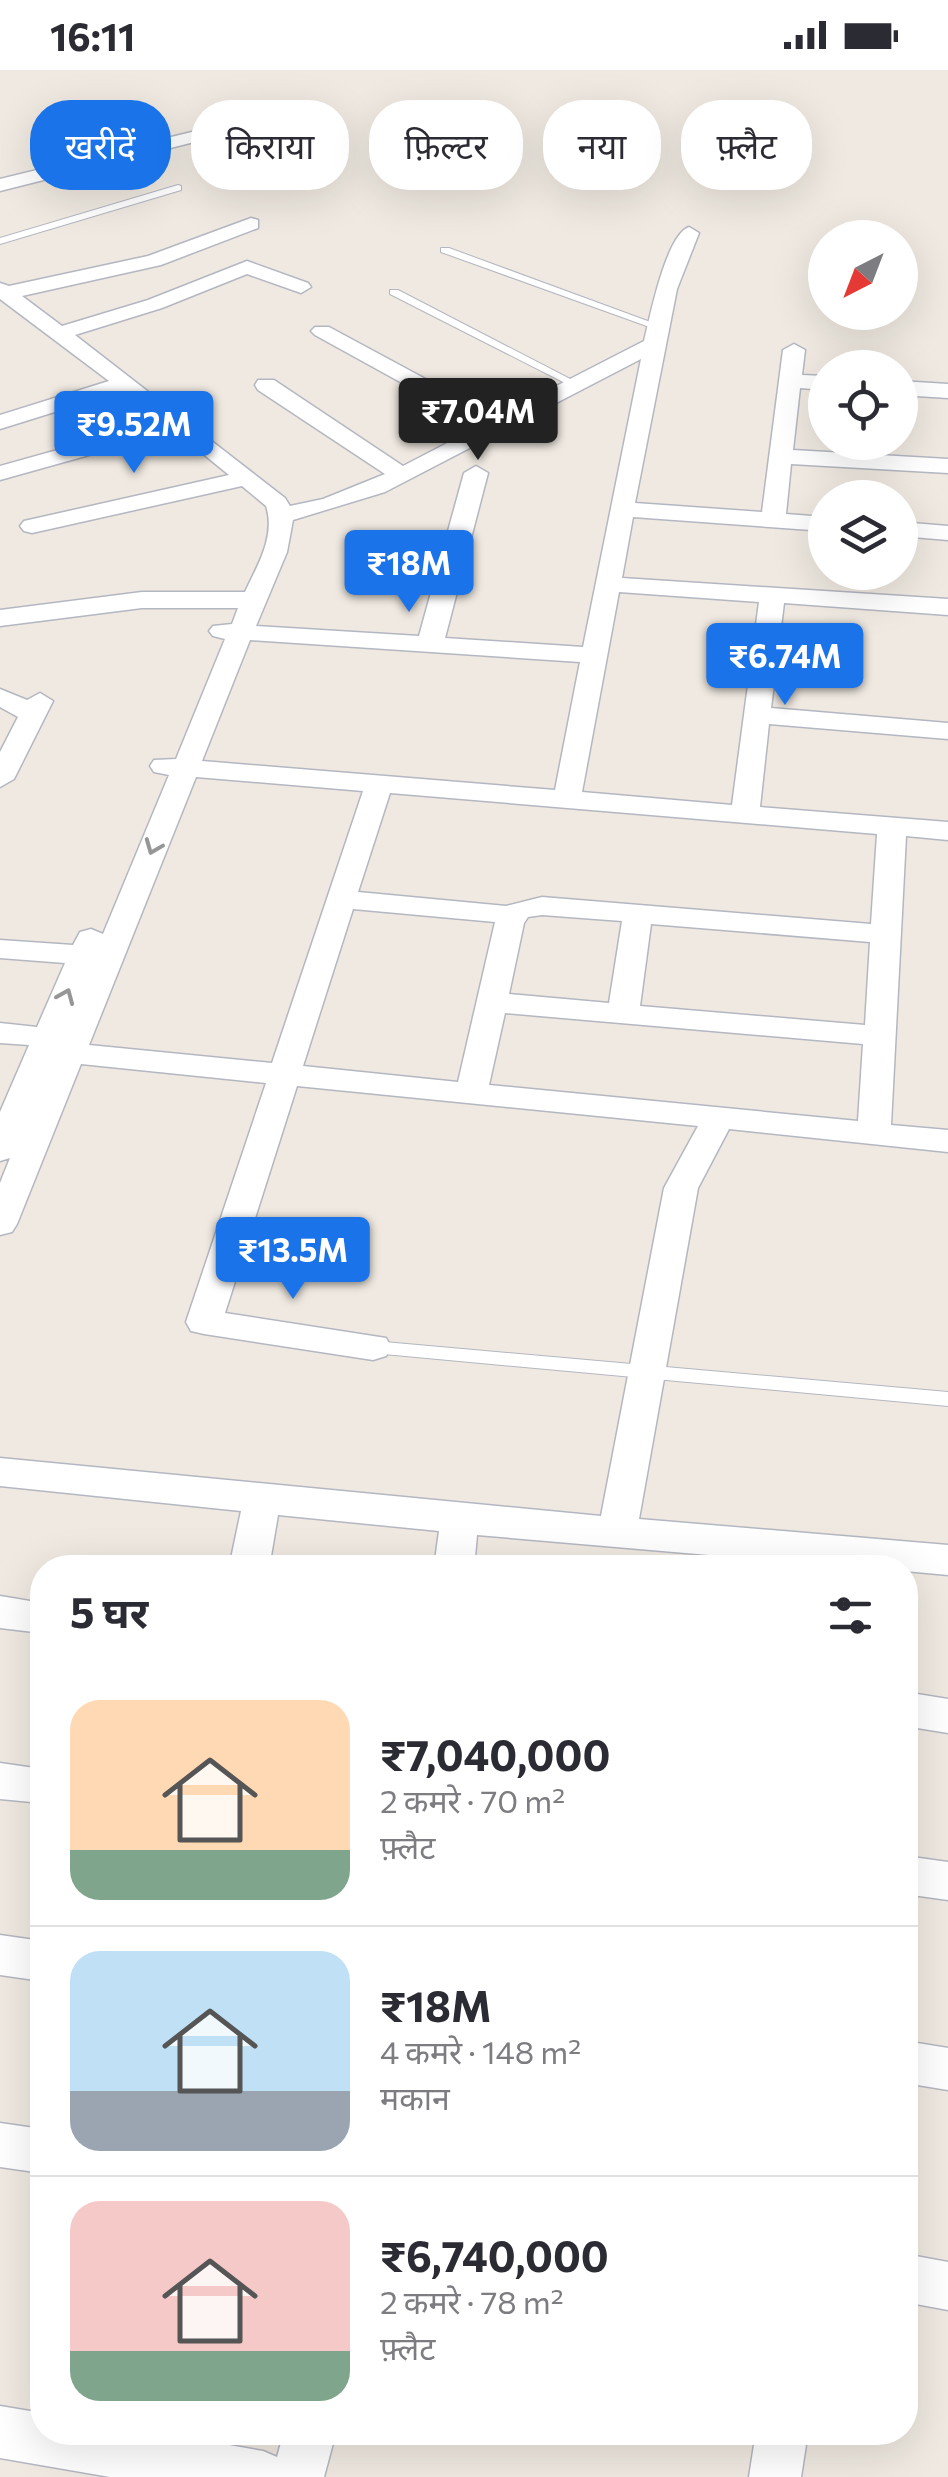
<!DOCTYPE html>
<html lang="hi">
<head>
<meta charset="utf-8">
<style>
	:root { --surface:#fff; --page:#f7f7f7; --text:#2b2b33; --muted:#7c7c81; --line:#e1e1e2; --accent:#1a73e8 }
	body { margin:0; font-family:Commissioner,"Noto Sans Devanagari",sans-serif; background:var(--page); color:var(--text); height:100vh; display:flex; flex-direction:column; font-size:38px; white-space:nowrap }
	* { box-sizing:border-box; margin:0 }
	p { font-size:32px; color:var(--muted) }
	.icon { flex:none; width:55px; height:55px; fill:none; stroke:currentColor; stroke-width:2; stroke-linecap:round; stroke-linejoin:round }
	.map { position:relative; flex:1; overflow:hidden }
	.side { position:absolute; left:30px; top:1485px; width:888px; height:890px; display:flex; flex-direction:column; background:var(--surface); border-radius:40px; box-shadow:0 10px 40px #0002 }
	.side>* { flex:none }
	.top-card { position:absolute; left:30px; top:30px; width:890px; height:90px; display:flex; gap:20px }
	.needle { width:65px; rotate:222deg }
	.fabs { position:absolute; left:808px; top:150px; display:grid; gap:20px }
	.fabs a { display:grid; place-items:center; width:110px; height:110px; border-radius:50%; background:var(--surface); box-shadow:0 10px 40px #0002; font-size:50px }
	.price { position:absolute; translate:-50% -85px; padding:0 22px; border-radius:10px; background:var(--accent); color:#fff; font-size:32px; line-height:65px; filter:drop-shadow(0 2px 5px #0008) }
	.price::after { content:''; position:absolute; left:50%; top:60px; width:30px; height:22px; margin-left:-15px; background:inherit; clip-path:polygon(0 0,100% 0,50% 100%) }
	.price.active { background:#222; color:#fff }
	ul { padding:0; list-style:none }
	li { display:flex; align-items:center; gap:30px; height:250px; padding:0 40px }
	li+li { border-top:2px solid var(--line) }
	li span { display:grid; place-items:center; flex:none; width:280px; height:200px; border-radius:30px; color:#555 }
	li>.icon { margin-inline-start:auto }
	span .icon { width:120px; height:120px; fill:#fffc; stroke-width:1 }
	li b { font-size:42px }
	h2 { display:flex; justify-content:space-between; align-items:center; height:120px; padding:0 40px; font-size:42px }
	.pill { padding:0 35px; border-radius:40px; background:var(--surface); box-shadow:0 10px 40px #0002; font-size:35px; line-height:90px }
	.pill.active { background:var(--accent); color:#fff }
	.status { display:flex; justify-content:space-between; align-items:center; height:70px; padding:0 50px; background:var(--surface); direction:ltr }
	.status svg { height:28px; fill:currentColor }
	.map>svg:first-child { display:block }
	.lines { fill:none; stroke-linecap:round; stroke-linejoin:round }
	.lane-casing { stroke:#b4b7c1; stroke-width:2 }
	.street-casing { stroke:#b4b7c1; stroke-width:3 }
	.lane { fill:#fff; fill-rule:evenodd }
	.street { fill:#fff; fill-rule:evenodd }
	.oneway { stroke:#969696 }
</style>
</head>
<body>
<div class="status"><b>16:11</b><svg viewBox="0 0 49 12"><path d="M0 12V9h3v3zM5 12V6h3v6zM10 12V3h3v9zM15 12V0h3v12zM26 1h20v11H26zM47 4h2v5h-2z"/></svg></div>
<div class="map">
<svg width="948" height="2407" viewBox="0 0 948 2407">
	<rect width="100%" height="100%" fill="#efe9e1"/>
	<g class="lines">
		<defs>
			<path id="lane" d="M178 115 181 116V120L0 174V168Z
				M441 178H449L664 257 655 259 441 182Z
				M390 220H398L576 312 567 314 390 224Z
				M373 1271 948 1322V1336L373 1283 364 1277Z"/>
			<path id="street" d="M208 58 214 59V67L0 121V109Z
				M251 148 258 150V158L161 195 22 226 62 256 148 230 247 191 308 213 311 217 301 223 247 204 162 238 75 265 285 428 290 436 323 429 385 404 258 320 255 315 258 310H274L403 396 480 356 315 265 311 261 315 257H329L496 347 644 271C650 247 666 165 689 157L699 163 677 219 635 433 762 442 783 280 794 274 805 280 802 305 825 306V320L800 318 793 380 948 389V403L791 394 786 444 825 447V461L633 447 622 508 948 529V545L784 533 771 638 948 653V669L769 654 760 737 948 752V770L906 766 891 1055 948 1060V1082L729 1059 698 1118 639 1449 948 1475V1505L905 1501V1498H860L477 1465 474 1498H434L439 1461 278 1445 269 1498H229L241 1441 0 1416V1388L601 1446 664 1118 698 1056 297 1016 225 1243 386 1268 391 1277 386 1286 373 1290 204 1264 191 1261 186 1252 266 1013 81 994 17 1154 12 1162 0 1165V1113L10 1088 0 1091V1042L29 975 0 973V953L37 957 65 893 0 888V870L73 875 80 862 91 859 103 864 169 705 154 702 150 696 154 690 176 689 225 569 213 566 209 561 213 556 232 554 238 538H142L0 556V540L142 522H245C257 496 276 466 266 436L242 416 32 463 24 461 20 456 24 451 229 405 175 361 0 410V396L161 351 122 321 0 359V345L109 311 0 229V213L9 216 148 186ZM641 289 583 577 445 568 488 403 476 396 464 403 419 566 256 556 287 482 293 450 385 422ZM619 522 759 532 732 735 582 722ZM250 570 580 592 555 720 202 691ZM196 707 363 721 272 993 89 975ZM390 723 877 764 871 854 542 827 506 836 358 822ZM353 839 495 852 458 1012 303 996ZM542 845 622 851 609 933 509 924 524 853 528 847ZM651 854 870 872 865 955 640 936ZM505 943 863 974 858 1051 489 1015Z
				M900 311 948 314V328L900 325Z
				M900 452 948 456V470L900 466Z
				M0 619 27 630 40 623 53 631 14 709 0 717V682L18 647 0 637Z
				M0 1526 42 1533V1563L0 1558Z
				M905 1622 948 1629V1663L905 1656Z
				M0 1693 42 1699V1733L0 1729Z
				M905 1786 948 1792V1830L905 1824Z
				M0 1865 42 1871V1911L0 1905Z
				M905 1971 948 1978V2020L905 2013Z
				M0 2053 42 2059V2103L0 2097Z
				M905 2184 948 2192V2240L905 2232Z
				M0 2336 42 2343V2362H156L263 2381 277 2387 284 2362H336L324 2407H110L0 2388Z
				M756 2362H808L801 2407H749Z"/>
		</defs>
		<use href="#lane" class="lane-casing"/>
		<use href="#street" class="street-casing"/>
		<use href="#lane" class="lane"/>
		<use href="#street" class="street"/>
	</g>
	<defs><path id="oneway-chevron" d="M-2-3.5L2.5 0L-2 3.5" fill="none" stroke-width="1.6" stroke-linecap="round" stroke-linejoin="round" transform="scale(2.5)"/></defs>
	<g class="oneway">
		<use href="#oneway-chevron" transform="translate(153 777) rotate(112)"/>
		<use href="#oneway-chevron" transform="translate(66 926) rotate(-67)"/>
	</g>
</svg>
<div class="fabs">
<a><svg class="needle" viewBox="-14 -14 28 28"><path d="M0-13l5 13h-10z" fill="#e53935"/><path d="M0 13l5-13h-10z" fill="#7c7c81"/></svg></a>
<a><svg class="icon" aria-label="locate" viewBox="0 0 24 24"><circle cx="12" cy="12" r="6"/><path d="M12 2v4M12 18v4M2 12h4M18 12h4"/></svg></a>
<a><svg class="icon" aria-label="layers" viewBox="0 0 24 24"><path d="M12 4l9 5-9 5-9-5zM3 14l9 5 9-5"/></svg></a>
</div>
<b class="price active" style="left:478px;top:393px">₹7.04M</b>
<b class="price" style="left:134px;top:406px">₹9.52M</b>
<b class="price" style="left:409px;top:545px">₹18M</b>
<b class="price" style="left:785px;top:638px">₹6.74M</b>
<b class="price" style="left:293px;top:1232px">₹13.5M</b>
<div class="top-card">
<a class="pill active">खरीदें</a>
<a class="pill">किराया</a>
<a class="pill">फ़िल्टर</a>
<a class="pill">नया</a>
<a class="pill">फ़्लैट</a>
</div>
<section class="side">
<h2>5 घर<svg class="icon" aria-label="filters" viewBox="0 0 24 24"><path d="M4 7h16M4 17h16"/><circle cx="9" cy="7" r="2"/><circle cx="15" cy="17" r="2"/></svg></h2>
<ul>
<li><span style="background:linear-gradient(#ffd9b3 75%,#7fa58c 0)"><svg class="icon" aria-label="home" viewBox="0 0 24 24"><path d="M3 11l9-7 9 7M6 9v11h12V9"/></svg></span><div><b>₹7,040,000</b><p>2 कमरे · 70 m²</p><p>फ़्लैट</p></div></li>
<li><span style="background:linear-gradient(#bfe0f5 70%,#9aa5b1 0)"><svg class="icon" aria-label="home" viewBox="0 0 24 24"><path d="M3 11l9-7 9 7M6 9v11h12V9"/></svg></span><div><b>₹18M</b><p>4 कमरे · 148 m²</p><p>मकान</p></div></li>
<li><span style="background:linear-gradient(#f6c9c9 75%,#7fa58c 0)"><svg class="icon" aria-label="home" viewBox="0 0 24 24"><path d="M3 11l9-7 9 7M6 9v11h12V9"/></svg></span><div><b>₹6,740,000</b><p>2 कमरे · 78 m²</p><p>फ़्लैट</p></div></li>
</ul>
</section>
</div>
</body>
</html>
